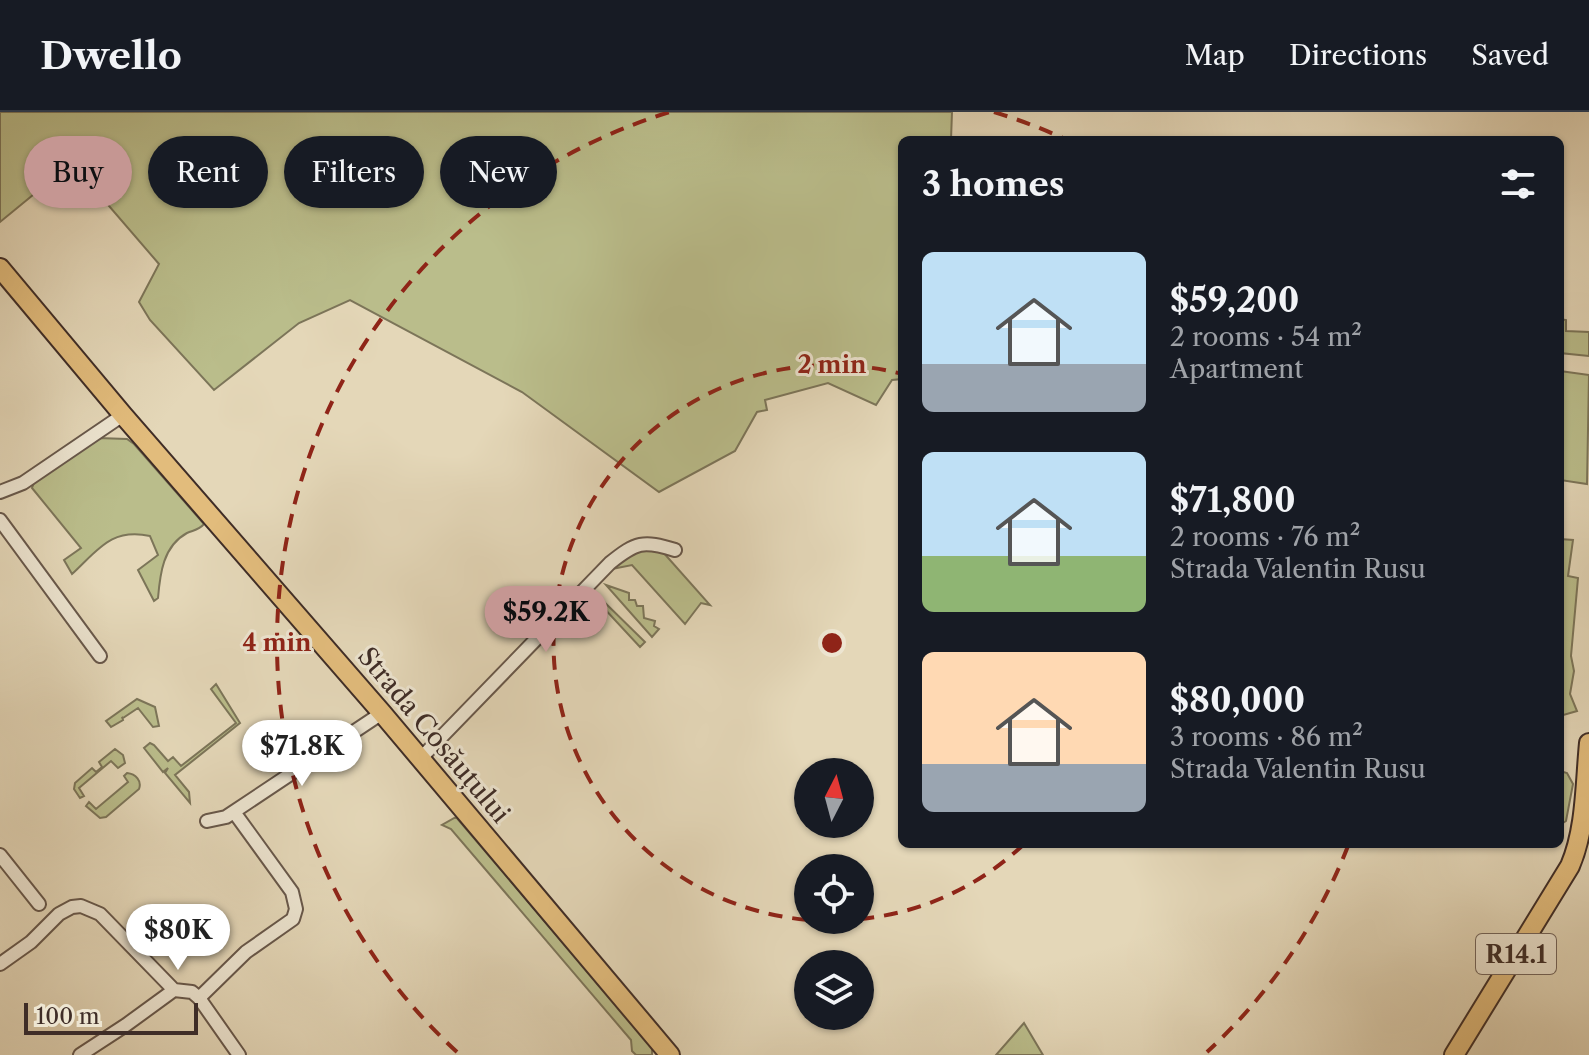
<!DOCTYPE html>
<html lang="en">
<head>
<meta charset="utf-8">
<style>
	:root { --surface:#171b24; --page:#242831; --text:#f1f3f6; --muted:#9ea1a6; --line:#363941; --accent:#c59692 }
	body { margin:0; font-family:"Libre Caslon Text",serif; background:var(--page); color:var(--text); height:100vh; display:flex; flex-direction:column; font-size:30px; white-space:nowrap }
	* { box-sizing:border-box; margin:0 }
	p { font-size:26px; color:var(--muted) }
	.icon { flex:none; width:44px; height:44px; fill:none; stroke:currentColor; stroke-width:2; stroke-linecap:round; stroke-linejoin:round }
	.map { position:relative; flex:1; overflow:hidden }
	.sheet { position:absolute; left:898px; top:24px; width:666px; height:712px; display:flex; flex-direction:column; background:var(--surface); border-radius:12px; box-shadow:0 2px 6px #0004 }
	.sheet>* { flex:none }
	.guide { position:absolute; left:24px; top:24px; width:754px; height:72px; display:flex; gap:16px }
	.needle { width:52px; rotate:6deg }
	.buttons { position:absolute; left:794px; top:646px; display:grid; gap:16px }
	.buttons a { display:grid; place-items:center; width:80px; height:80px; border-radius:50%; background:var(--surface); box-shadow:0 2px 6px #0004; font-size:40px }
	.scale { position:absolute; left:24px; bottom:20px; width:174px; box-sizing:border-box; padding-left:8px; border:4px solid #3f2d27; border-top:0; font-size:22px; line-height:28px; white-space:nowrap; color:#3f2d27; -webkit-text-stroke:6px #ede5d1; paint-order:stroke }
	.price { position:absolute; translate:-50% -68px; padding:0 18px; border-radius:28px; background:#fff; color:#222; font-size:26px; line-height:52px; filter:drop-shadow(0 2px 4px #0008) }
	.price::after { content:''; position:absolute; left:50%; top:48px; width:24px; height:18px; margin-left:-12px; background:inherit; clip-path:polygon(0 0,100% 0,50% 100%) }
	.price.selected { background:var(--accent); color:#111 }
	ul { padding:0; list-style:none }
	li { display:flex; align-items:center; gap:24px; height:200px; padding:0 24px }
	li span { display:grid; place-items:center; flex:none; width:224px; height:160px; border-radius:12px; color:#555 }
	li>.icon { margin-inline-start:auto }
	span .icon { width:96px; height:96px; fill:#fffc; stroke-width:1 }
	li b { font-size:34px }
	h2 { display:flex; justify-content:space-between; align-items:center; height:96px; padding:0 24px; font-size:34px }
	.tag { padding:0 28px; border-radius:36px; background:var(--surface); box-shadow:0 2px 6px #0004; font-size:28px; line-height:72px }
	.tag.selected { background:var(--accent); color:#111 }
	header { display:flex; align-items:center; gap:48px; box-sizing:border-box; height:112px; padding:0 40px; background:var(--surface); border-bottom:2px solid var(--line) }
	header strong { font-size:38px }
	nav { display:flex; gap:44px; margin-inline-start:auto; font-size:28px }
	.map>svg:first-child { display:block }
	.green { fill:#babd8b; stroke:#7c7559; stroke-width:2 }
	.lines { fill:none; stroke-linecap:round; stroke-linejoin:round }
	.street-casing { stroke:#68584b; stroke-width:16 }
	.primary-casing { stroke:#3f2d27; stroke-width:22 }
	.street { stroke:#ede5d1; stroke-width:12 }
	.primary { stroke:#e2bc7c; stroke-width:18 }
	.ring { fill:none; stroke:#8f2418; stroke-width:4; stroke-dasharray:14 10 }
	.labels { text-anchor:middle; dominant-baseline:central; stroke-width:6; stroke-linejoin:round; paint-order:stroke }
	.shield { fill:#ede5d1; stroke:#73645a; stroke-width:2 }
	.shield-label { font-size:24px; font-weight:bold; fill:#3f2d27 }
	.street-label { font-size:26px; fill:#3f2d27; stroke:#ede5d1 }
	.centre { fill:#8f2418; stroke:#ede5d1; stroke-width:4 }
	.ring-label { font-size:24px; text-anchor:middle; font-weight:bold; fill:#8f2418; stroke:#ede5d1; stroke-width:6; stroke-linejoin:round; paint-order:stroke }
</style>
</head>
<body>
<header>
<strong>Dwello</strong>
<nav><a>Map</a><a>Directions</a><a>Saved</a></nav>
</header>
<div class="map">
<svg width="1589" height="943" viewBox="0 0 1589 943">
	<rect width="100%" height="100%" fill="#e4d7b8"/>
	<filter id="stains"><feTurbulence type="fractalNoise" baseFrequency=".0025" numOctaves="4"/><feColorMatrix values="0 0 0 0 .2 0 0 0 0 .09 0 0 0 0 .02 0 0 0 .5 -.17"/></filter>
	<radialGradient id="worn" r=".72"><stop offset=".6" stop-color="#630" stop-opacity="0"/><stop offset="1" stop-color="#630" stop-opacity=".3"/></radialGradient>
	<path class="green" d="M0 0H952L951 28H902V267L892 268 876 293 828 271 765 288 767 298 757 300 735 339 659 380 522 280 350 188 299 211 214 278 150 208 139 190 159 152 72 51 0 110Z
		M1560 207 1566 208V219L1589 220V244L1560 241Z
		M1560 259 1589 263 1587 372 1560 368Z
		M98 326 127 327 134 332 204 412C199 418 194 418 187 421 163 434 160 462 158 486L154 489 138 458 158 443 150 424C111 416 99 437 72 462L64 448 81 436 32 376 35 368Z
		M1560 427 1573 428 1568 464 1578 466 1571 544 1574 559 1570 582 1577 599 1560 604Z
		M636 437 662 439 710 493 701 491 685 512 632 453 612 457Z
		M606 473 629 481V488H635L637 494H643L644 506 655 509 654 514 659 517 652 525Z
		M595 481 645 530 640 535 602 494 591 502 583 492Z
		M216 572 240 611 175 663 189 680 190 691 165 661 168 656 163 660 144 636 150 631 154 633 168 649 173 645 181 654 236 611 211 577Z
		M137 587 155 595 159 614 153 615 138 596 123 606 122 605 123 608 111 615 106 609Z
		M115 637 123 643 125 651 118 656 111 649 79 676 84 684 80 686 74 677 75 671 92 656 96 660 102 655 99 650Z
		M1560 659 1567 661 1573 672 1566 709 1560 713Z
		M127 661C136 662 142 669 139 677L106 705 100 706 86 694 89 690 96 697 128 670 124 664Z
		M456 705 652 935V943H636L632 939 631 928 451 717 442 713Z
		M1024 911 1043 943H996Z"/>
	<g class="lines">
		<defs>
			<path id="street" d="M0 380 23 371 123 303
				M0 408 100 544
				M421 646 610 451C636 430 643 428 675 438
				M207 709 226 705 382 601
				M0 743 39 792
				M0 852 31 830 59 802 72 795 81 794 100 802 174 878
				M199 886 239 943
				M80 943 126 913 174 878 192 880 199 886 246 840 293 807 296 797 292 780 234 700"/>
			<path id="primary" d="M0 156 123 303 382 601 670 943
				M1454 943 1570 754C1586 717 1585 672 1589 631"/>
		</defs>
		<use href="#street" class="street-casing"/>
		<use href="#primary" class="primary-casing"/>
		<use href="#street" class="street"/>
		<use href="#primary" class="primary"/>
	</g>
	<g class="ring">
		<path d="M1023 733A278 278 0 0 1 861 807M854 808A278 278 0 1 1 902 262"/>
		<path d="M1348 734A555 555 0 0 1 1207 940M457 940A555 555 0 0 1 670 0M994 0A555 555 0 0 1 1067 28"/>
	</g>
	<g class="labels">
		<rect class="shield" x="1476" y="822" width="80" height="40" rx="6"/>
		<g class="shield-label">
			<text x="1516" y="842">R14.1</text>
		</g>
		<g class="street-label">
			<text transform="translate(434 623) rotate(50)">Strada Cosăuțului</text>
		</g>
	</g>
	<circle cx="832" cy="531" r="12" class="centre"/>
	<g class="ring-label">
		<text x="832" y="261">2 min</text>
		<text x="277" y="539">4 min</text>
	</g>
	<rect width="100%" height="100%" filter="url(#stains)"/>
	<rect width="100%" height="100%" fill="url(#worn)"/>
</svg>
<div class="buttons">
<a><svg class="needle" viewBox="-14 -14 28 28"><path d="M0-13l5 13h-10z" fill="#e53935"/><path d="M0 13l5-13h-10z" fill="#9ea1a6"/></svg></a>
<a><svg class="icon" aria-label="locate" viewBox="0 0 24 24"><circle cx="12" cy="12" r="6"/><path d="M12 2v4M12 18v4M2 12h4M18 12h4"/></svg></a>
<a><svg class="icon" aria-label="layers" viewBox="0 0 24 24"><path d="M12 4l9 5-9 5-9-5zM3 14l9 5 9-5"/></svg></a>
</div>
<div class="scale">100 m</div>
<b class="price selected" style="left:546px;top:542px">$59.2K</b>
<b class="price" style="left:302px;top:676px">$71.8K</b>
<b class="price" style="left:178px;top:860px">$80K</b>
<div class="guide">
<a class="tag selected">Buy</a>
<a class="tag">Rent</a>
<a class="tag">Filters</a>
<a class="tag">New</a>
</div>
<section class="sheet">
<h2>3 homes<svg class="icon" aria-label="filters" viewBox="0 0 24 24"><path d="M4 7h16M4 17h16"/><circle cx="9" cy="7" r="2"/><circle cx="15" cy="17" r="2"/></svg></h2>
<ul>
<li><span style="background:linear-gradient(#bfe0f5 70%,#9aa5b1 0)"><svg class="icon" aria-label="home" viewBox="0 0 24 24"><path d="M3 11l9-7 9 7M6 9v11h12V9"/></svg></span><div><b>$59,200</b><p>2 rooms · 54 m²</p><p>Apartment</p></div></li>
<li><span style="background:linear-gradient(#bfe0f5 65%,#8fb573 0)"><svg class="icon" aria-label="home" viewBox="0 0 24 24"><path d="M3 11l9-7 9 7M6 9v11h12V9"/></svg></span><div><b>$71,800</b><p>2 rooms · 76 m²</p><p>Strada Valentin Rusu</p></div></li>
<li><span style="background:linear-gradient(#ffd9b3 70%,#9aa5b1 0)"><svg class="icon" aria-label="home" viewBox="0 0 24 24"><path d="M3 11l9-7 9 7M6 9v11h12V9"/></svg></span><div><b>$80,000</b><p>3 rooms · 86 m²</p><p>Strada Valentin Rusu</p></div></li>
</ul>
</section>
</div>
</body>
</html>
